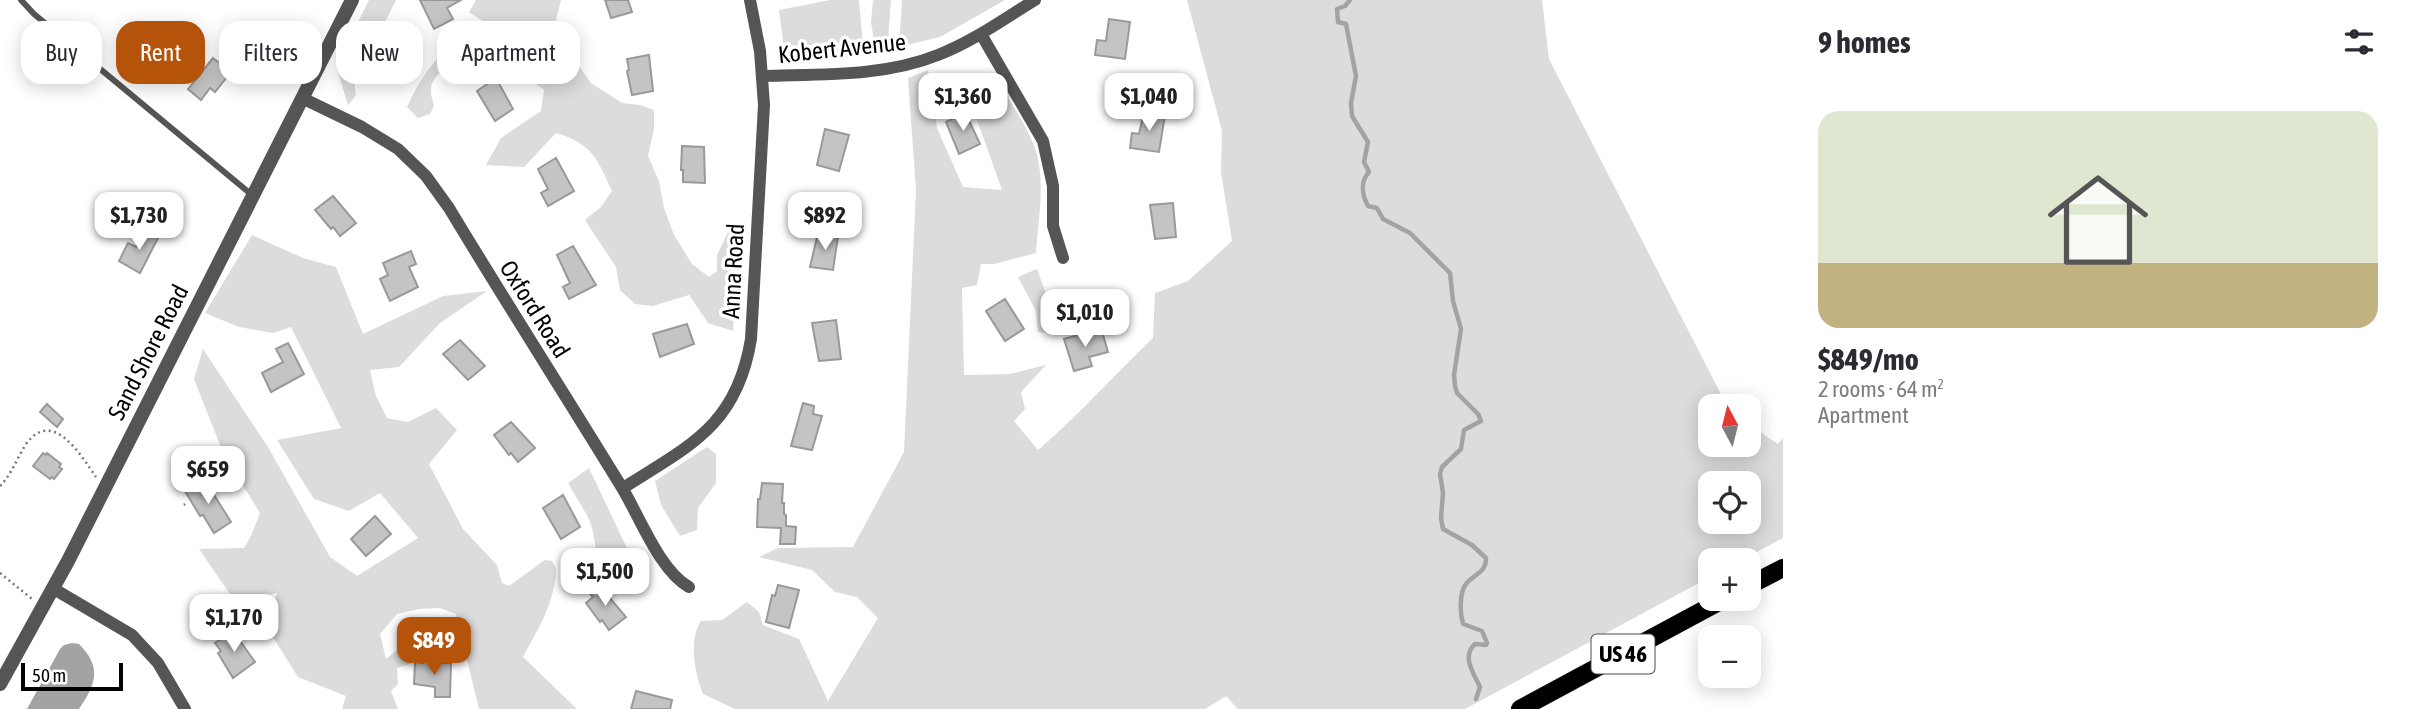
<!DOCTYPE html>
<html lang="en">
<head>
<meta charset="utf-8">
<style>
	:root { --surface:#fff; --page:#f7f7f7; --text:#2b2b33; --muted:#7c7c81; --accent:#b45309 }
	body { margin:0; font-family:"Asap Condensed",sans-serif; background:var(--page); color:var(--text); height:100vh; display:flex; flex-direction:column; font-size:26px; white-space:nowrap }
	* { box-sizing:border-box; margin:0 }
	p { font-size:23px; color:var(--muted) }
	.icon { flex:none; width:38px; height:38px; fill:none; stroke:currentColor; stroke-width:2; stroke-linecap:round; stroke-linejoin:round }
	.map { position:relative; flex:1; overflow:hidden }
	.panel { display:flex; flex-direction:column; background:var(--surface); width:630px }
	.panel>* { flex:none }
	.guide { position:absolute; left:21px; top:21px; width:665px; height:63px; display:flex; gap:14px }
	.needle { width:46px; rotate:353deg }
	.buttons { position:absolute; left:1698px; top:394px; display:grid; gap:14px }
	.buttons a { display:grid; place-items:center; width:63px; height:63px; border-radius:14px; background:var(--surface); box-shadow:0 4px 18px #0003; font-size:35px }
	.scale { position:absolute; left:21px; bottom:18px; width:102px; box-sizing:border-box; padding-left:7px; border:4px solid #000; border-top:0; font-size:19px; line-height:24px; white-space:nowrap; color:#000; -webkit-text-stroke:5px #fff; paint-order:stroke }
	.price { position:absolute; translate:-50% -60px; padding:0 16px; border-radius:14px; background:#fff; color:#222; font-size:23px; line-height:46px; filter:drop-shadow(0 2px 4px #0008) }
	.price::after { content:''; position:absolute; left:50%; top:42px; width:21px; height:16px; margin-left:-10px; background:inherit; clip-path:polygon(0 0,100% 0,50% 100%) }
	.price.active { background:var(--accent); color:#fff }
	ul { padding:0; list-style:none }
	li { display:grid; align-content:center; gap:14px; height:371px; padding:0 35px }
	li span { display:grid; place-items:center; height:217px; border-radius:21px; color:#555 }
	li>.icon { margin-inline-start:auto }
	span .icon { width:126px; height:126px; fill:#fffc; stroke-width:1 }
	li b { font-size:30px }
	h2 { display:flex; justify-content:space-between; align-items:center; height:84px; padding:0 35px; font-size:30px }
	.chip { padding:0 24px; border-radius:21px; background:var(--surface); box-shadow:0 4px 18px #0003; font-size:24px; line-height:63px }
	.chip.active { background:var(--accent); color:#fff }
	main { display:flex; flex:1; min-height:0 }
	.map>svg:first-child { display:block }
	.green { fill:#dcdcdc; fill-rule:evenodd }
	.water { fill:#a3a3a3 }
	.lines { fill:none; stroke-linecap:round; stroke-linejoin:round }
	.stream { stroke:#a3a3a3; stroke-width:4.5 }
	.building { fill:#c4c4c4; stroke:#999; stroke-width:2 }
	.primary-casing { stroke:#dbdbdb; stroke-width:19 }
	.path { stroke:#777; stroke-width:2.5; stroke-dasharray:2 3.5; stroke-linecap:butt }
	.service { stroke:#555; stroke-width:6 }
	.minor { stroke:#555; stroke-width:12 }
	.tertiary { stroke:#555; stroke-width:14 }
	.primary { stroke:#000; stroke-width:18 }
	.labels { text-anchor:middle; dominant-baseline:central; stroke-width:7; stroke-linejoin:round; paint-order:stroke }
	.shield { fill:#fff; stroke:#4c4c4c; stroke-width:2 }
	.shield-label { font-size:23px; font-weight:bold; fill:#000 }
	.street-label { font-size:24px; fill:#000; stroke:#fff }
</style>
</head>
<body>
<main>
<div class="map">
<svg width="1783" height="709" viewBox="0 0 1783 709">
	<rect width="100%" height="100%" fill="#fff"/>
	<path class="green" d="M369 0H396L383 26 376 56 354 80 356 95 348 105 336 66Z
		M476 0H561L555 24 557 42 579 66 591 83 622 103 640 105 654 110V129L648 156 659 181 664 208 674 235 692 264 709 277 717 271V255L729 230 741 233 733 331 708 323 689 295 653 306 635 304 620 290 616 267 585 220 601 207 612 191C597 158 592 144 556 133L524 167 486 165 501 138 541 111 544 90 518 71 487 52C472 80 473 77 442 71 429 82 429 90 434 106L430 114 418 118 407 107C426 66 446 43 487 24L469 12Z
		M830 0H859L864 56 786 63 779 10Z
		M873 0H891L887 53 876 54 871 22Z
		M902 0H1005L940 37 899 47Z
		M1187 0H1542L1549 59 1727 406H1710V444H1748V424L1778 444 1783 438V538L1742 560H1710V577L1465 709H1238L1226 696 1205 709H735L703 694C695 673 688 641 701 621L722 620 747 602 759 612 763 625 799 639 828 701 878 618 857 597 835 592 812 570 759 557 778 548 853 547 904 452 916 190 908 78 928 70 937 128 963 187 1002 190 967 92 1007 97C1019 115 1031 134 1037 155 1045 186 1038 222 1036 253L994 264H981L977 285 962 288 964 375 1010 374 1046 365 1021 392 1025 409 1014 421 1038 450C1079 415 1114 375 1153 338L1155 293 1188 281 1232 241 1221 172 1222 131ZM1710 483H1748V522H1710Z
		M252 235 303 258 336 267 363 334 443 296 487 291 440 323 399 367 370 370 376 396 387 418 408 422 436 408 457 430 429 464 463 529 497 565 502 583 509 586 545 560 552 561 556 568C556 601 538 629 523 657L577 709H479L456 614 440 608 419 609 397 614 380 634 386 659 404 645 416 649 425 648 428 654 427 658 397 668 398 684 391 691 398 709H342L346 696 298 677 267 628 277 593 236 603 199 549 244 548 251 536 260 513 224 455 194 379 203 349 268 447 330 557 357 576 418 538 380 493 349 511 314 499 277 440 341 428 291 327 273 333 239 327 205 313Z
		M1037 269 1049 302 1048 333 1038 332 1036 311 1018 277Z
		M707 447 716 454V483L698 508 697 530 680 536 661 505 655 481Z
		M589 468 634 563 623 571C589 568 599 544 590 522 584 508 575 496 568 483Z"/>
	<path class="water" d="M72 643 79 644C103 668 95 685 79 709H27L60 649 64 645Z"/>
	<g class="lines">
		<path class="stream" d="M1350 0 1345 6 1337 9 1338 22 1346 24 1356 76 1351 103 1352 116 1368 142 1364 162 1369 172C1360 182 1362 195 1368 206L1377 208 1383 219 1410 233 1450 273 1453 301 1461 329 1454 375 1455 386 1457 393 1478 414 1481 421 1464 430 1461 449 1442 467 1440 474 1443 493 1441 518 1443 529 1472 545 1486 558C1486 574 1474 573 1466 584 1459 593 1460 614 1463 624L1482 631 1487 643 1486 645 1475 644C1461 656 1474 674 1480 687L1476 699"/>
	</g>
	<path class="building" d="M420 0H461L447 8 453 19 434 29Z
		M605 0H628L632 12 611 18Z
		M1109 19 1130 22 1125 59 1095 55 1097 40 1106 41Z
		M649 55 653 91 632 95 627 71 629 70 627 59Z
		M213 58 231 72 215 92 210 88 201 100 188 89Z
		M496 78 513 109 495 121 477 91Z
		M965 112 980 144 959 154 946 122Z
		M1144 112 1165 115 1159 152 1130 148 1132 133 1139 134Z
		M825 129 849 135 839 171 817 165Z
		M682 146 704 147 705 183 683 182V170H681Z
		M556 158 574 191 548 206 541 193 548 189 538 169Z
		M333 196 356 223 340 236 333 227 331 229 315 210Z
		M1173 203 1176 237 1155 239 1150 205Z
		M145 229 159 236 140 273 119 261 128 243 136 247Z
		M818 233 838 236 833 270 810 267Z
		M573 246 596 285 569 299 563 287 570 283 557 255Z
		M411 251 416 264 409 267 418 287 390 301 380 279 388 275 383 263Z
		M1005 299 1024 329 1005 341 986 311Z
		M836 320 841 359 819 361 812 323Z
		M687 324 694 344 660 357 653 334Z
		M1102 331 1108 352 1089 357 1092 366 1074 371 1064 339 1089 332 1090 335Z
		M460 340 485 366 468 380 443 354Z
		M288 343 304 374 271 392 262 373 283 362 276 349Z
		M803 403 814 406 813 414 822 416 812 450 791 446Z
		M47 404 63 419 57 427 40 412Z
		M511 422 535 448 518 462 511 453 509 455 494 435Z
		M43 453 46 455 47 453 61 464 59 467 62 469 54 479 52 477 50 479 33 466Z
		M204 479 231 522 214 533 203 515 200 516 185 491Z
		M762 483 783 484 782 503H784V514L786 515V526L796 527 795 544H780L781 528 757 527 758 499H760Z
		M563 495 580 527 561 539 543 508Z
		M375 516 391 534 366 556 351 539Z
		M598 584 626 617 609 630 602 620 600 622 586 603 593 597 588 591Z
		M778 585 799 590 789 628 766 622 772 595 775 596Z
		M233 631 255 662 233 678 218 653 221 651 215 643Z
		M429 658 437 663H451L450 697H435V687L414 684 415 662 423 663Z
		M636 691 672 700 670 709H631Z"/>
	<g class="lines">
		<defs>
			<path id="primary" d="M1748 586 1783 568
				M1520 709 1726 598"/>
		</defs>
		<use href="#primary" class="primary-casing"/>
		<path class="path" d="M0 486C12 474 17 458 26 444 53 407 82 457 96 477
			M184 505 185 504
			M0 573 32 599"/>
		<path class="service" d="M21 0 34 14 252 195"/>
		<path class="minor" d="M981 34 1043 141 1053 186V226L1063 258
			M763 76C821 74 883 77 938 55 972 42 1004 19 1035 0
			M302 98 362 127 398 149 426 176 449 208C505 301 564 393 621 486 639 515 659 570 689 587
			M623 488C691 445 737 425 751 339L764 105 760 51 750 0
			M54 589 132 635 158 663 185 709"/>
		<path class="tertiary" d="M0 684 68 561 352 0"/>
		<use href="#primary" class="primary"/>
	</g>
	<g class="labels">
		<rect class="shield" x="1591.5" y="634.5" width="63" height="39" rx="5"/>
		<g class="shield-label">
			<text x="1623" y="654">US 46</text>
		</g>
		<g class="street-label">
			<text transform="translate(842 48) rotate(-6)">Kobert Avenue</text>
			<text transform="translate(733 271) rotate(-87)">Anna Road</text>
			<text transform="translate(535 309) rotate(58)">Oxford Road</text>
			<text transform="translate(148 352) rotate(-63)">Sand Shore Road</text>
		</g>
	</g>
</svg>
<div class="buttons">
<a><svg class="needle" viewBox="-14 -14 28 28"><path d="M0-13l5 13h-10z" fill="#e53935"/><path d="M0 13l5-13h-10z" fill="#7c7c81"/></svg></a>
<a><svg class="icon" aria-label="locate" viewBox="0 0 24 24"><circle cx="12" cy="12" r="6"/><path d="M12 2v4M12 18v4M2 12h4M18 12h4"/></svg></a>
<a>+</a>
<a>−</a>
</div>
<div class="scale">50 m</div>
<b class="price" style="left:963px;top:133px">$1,360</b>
<b class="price" style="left:1149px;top:133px">$1,040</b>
<b class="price" style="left:139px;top:252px">$1,730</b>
<b class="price" style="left:825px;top:252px">$892</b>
<b class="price" style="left:1085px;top:349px">$1,010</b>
<b class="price" style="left:208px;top:506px">$659</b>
<b class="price" style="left:605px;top:608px">$1,500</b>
<b class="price" style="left:234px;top:654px">$1,170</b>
<b class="price active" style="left:434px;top:677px">$849</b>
<div class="guide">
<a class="chip">Buy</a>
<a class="chip active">Rent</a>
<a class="chip">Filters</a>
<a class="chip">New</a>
<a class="chip">Apartment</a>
</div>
</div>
<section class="panel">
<h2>9 homes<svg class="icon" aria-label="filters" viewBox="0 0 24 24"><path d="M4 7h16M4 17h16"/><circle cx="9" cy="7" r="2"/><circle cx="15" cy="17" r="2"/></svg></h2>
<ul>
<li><span style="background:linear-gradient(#dfe7d0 70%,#c2b280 0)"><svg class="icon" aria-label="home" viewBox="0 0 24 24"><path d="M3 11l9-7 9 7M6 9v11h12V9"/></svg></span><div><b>$849/mo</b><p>2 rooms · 64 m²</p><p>Apartment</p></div></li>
</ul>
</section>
</main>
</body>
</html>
